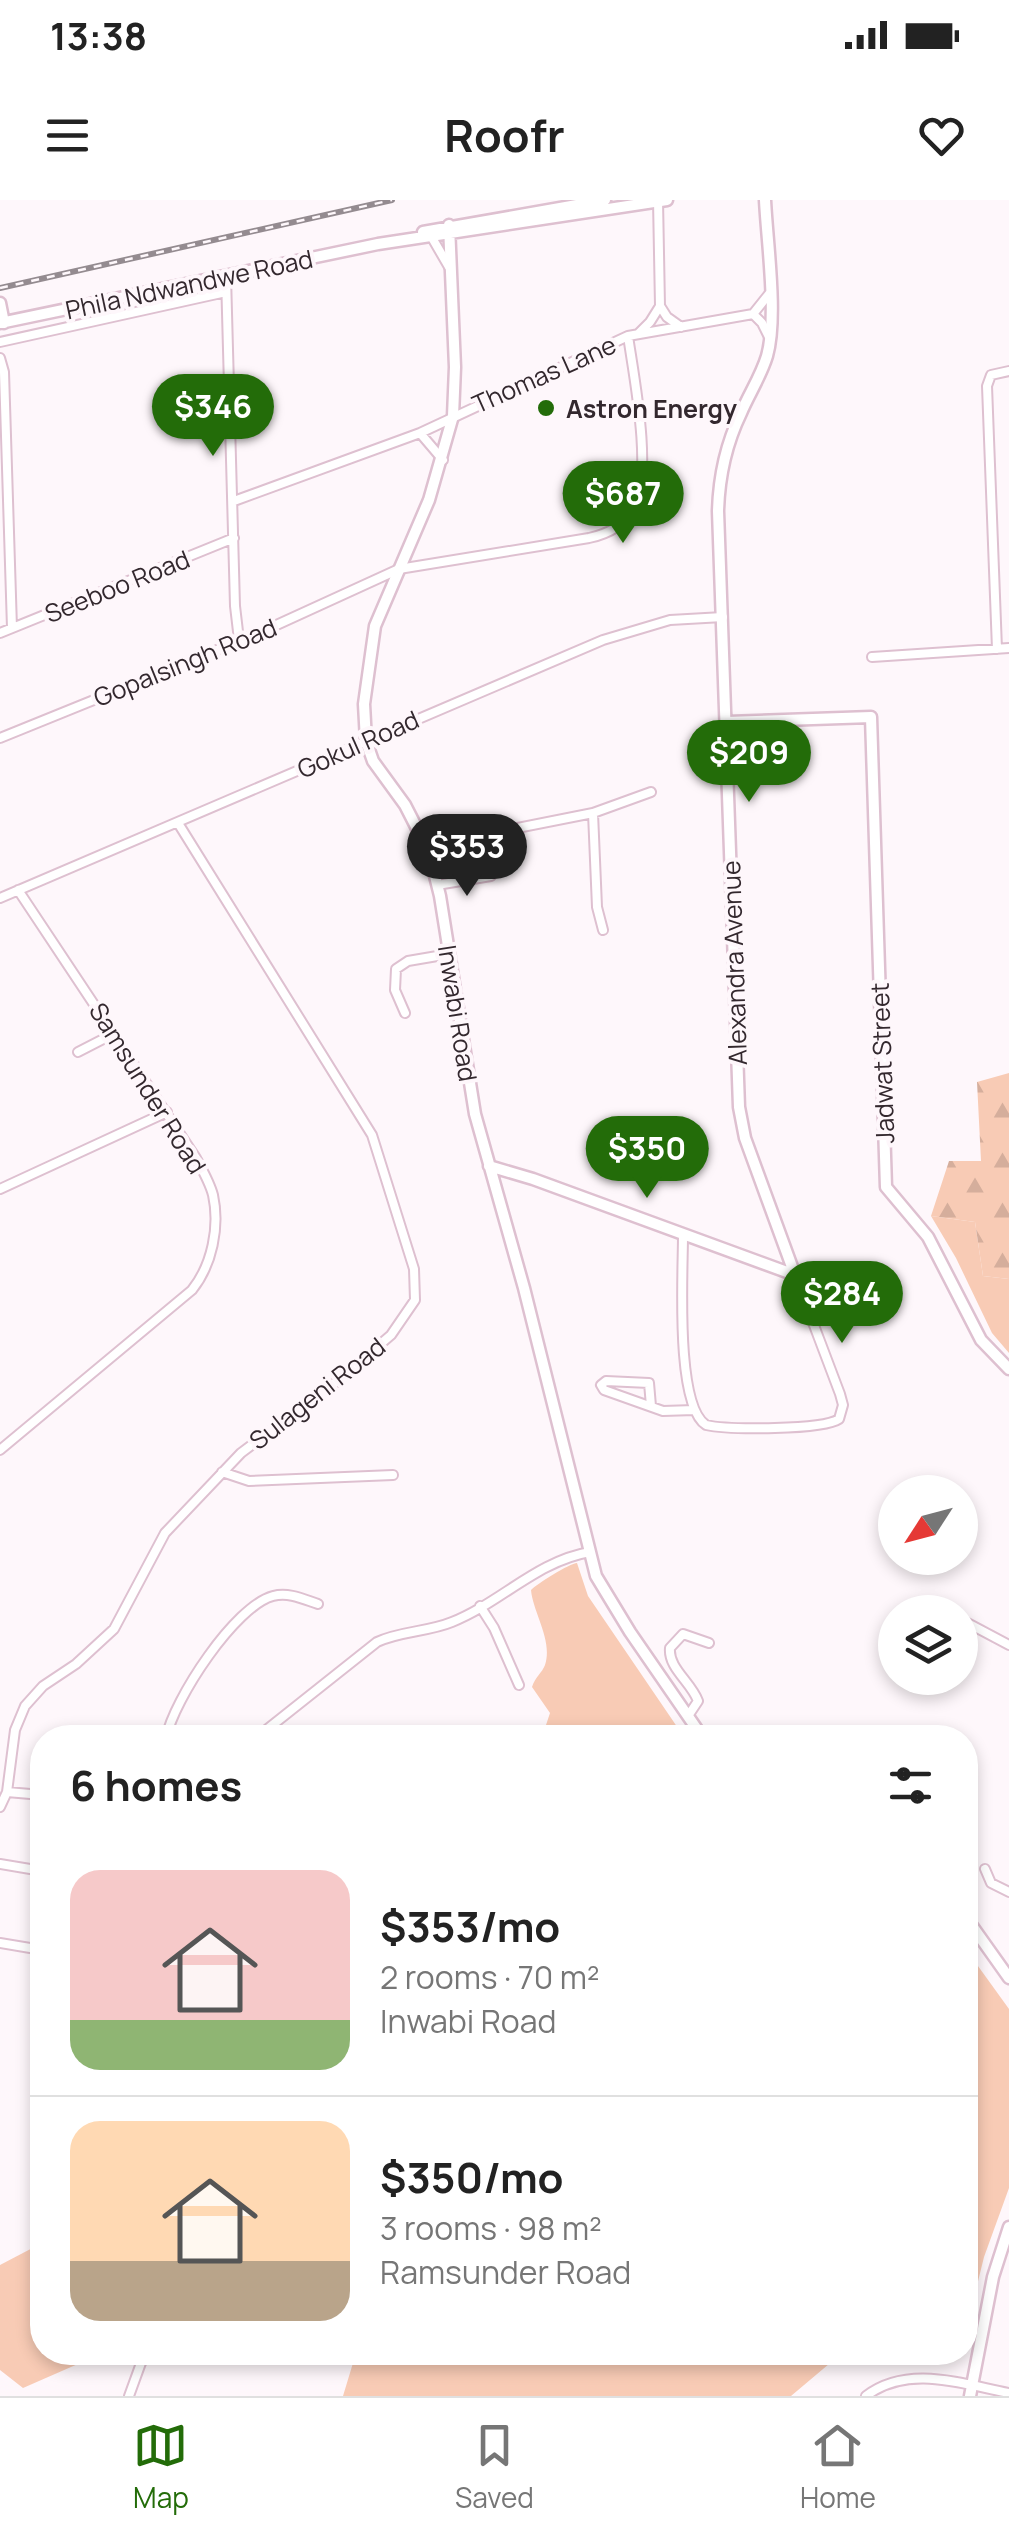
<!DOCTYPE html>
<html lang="en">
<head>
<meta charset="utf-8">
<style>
	:root { --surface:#fff; --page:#f2f2f2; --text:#222; --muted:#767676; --line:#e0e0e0; --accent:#236c09 }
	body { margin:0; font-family:Manrope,sans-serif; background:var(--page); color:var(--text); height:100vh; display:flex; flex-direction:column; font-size:38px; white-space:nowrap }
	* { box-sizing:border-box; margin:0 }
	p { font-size:32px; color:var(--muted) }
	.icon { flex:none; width:55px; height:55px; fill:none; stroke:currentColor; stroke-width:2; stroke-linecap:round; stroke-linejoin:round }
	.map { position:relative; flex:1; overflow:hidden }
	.panel { position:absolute; left:30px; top:1525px; width:948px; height:640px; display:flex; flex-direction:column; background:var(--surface); border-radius:40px; box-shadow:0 5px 15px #0003 }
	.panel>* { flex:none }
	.needle { width:65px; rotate:234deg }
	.fabs { position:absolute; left:878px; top:1275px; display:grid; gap:20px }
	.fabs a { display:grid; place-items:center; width:100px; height:100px; border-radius:50%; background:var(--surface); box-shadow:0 5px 15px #0003; font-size:50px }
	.price { position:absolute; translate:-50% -85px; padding:0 22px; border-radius:35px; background:var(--accent); color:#fff; font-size:32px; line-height:65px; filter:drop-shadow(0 2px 5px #0008) }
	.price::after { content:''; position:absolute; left:50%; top:60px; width:30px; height:22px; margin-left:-15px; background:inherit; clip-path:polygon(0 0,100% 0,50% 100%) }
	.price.active { background:#222; color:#fff }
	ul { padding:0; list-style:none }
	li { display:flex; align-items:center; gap:30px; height:250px; padding:0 40px }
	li+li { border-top:2px solid var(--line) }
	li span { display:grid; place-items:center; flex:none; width:280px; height:200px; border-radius:30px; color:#555 }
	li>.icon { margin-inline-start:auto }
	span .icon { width:120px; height:120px; fill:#fffc; stroke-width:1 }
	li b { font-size:42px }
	h2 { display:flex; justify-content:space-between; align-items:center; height:120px; padding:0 40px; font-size:42px }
	.status { display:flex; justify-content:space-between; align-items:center; height:70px; padding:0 50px; background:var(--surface); direction:ltr }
	.status svg { height:28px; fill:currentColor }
	header { display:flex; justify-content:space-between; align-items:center; height:130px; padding:0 40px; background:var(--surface); font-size:45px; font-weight:700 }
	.menu { display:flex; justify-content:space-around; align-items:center; height:140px; border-top:2px solid var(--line); background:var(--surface); font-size:28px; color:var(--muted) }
	.menu a { display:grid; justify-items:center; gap:5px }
	.menu .active { color:var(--accent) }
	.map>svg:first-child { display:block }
	.grass { fill:#f8cbb5 }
	.forest { fill:url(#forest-firs) }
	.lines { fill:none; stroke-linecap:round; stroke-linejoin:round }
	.street-casing { stroke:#dec0d0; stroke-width:12 }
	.secondary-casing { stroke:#dec0d0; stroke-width:15 }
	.street { stroke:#fff; stroke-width:8 }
	.secondary { stroke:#fff; stroke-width:10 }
	.rail-casing { stroke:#948b90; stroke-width:6 }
	.rail { stroke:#fef7fb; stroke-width:2.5; stroke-dasharray:8; stroke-linecap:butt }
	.poi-dot { fill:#236c09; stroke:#fef7fb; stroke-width:4 }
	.labels { text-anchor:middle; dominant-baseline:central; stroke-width:8; stroke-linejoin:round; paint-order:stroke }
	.street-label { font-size:25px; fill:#33282e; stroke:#fef7fb }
	.poi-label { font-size:25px; font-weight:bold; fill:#33282e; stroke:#fef7fb; text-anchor:start }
</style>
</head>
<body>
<div class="status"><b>13:38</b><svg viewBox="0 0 49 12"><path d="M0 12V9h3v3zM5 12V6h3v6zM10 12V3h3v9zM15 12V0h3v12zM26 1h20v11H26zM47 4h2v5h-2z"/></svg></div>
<header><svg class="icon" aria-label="menu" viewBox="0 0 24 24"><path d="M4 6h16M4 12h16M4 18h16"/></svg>Roofr<svg class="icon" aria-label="heart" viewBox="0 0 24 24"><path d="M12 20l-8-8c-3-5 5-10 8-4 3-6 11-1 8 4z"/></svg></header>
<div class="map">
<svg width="1009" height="2196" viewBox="0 0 1009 2196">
	<defs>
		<pattern id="forest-firs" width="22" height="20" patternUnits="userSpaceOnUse" patternTransform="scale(2.5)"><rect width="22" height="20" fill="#f8cbb5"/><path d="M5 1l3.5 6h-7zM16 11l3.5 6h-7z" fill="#d5ae9c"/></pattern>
	</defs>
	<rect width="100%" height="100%" fill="#fef7fb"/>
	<path class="grass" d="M931 1016 975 1022 983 1076 1009 1079V1153L992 1133 956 1058Z
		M577 1363 588 1396 684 1537H542L550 1513 532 1487C535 1477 542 1473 545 1465 553 1440 533 1413 531 1390 537 1384 570 1363 577 1363Z
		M965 1748 1009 1809V1988L984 2057 965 2134Z
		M42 2043V2152L103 2153 23 2188 0 2170V2065Z
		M356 2153V2152L842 2153 791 2196H343Z"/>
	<path class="forest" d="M1009 873V1079L983 1076 975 1022 931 1016 949 961H981L977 882Z"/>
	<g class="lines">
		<defs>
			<path id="street" d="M431 36 449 67
				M226 76 235 406 239 440
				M660 106 667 117 681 127
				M753 114 762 123 770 139
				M639 133 650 122 660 106 658 0
				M0 142 226 92
				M0 158 4 172 12 428
				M420 233 443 260
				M234 301 420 233 628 136 753 114 769 94
				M0 433 234 338
				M997 449 987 186 991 175 1009 171
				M872 457 1009 448
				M0 538 259 433 399 369 589 338C608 334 624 326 634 308 653 273 634 177 628 136
				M593 613 597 707 603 730
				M427 646 593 613 651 592
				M437 685 491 676
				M0 698 603 440 670 420 723 417
				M405 813 395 790 396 769 408 761 449 754
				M78 852 115 833
				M0 989 167 912
				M683 1036C683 1073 675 1205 706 1225 728 1230 823 1230 839 1219L843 1205 840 1194 795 1075
				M651 1206 649 1183 606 1181 601 1185 604 1190 663 1211 694 1210
				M0 1250 192 1090C212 1065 220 1027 213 995 210 983 202 969 196 958L18 690
				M222 1272 249 1281 393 1275
				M480 1406 494 1428 519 1485
				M960 1419 1009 1445
				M688 1516 698 1501C691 1482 668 1468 670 1448L683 1434 709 1443
				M166 1538C174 1499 235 1406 273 1396 289 1392 303 1399 318 1404
				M256 1538 377 1442C400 1431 428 1432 452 1422 500 1403 537 1361 590 1352
				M7 1592 42 1595
				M0 1607 7 1592 15 1530 25 1506 43 1486 76 1464 114 1429 165 1333 241 1253 335 1183 391 1135 415 1100 414 1069 372 935 178 623
				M0 1664 42 1671
				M985 1669 991 1683 1009 1692
				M0 1743 42 1750
				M129 2196 141 2163 149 2152
				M866 2196C908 2164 962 2184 1009 2193"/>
			<path id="secondary" d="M765 0C767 42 778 117 767 156 761 176 749 194 741 213 726 244 719 276 718 311L739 907 745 938 795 1075
				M449 25 455 167 453 216 429 300 375 426 364 504 366 541 373 561 405 605 429 652 440 696 475 914 524 1088 596 1376 630 1432 703 1538
				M423 32 605 0
				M0 103 4 123
				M0 123 378 44 667 0
				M727 522 871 517 886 987 928 1037 981 1140 1009 1169
				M489 966 533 979 795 1075
				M965 1716 1009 1778
				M970 2196 993 2077 1009 2027"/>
		</defs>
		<use href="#street" class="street-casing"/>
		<use href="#secondary" class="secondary-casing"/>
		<use href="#street" class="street"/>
		<use href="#secondary" class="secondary"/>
		<defs>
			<path id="rail" d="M0 88 392 0"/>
		</defs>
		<use href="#rail" class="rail-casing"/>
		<use href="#rail" class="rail"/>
	</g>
	<circle class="poi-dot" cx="546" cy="208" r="10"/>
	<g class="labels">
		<g class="street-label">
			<text transform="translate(189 84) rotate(-12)">Phila Ndwandwe Road</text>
			<text transform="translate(544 174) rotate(-24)">Thomas Lane</text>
			<text transform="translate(117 386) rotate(-22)">Seeboo Road</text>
			<text transform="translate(185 462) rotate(-22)">Gopalsingh Road</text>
			<text transform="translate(358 544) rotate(-24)">Gokul Road</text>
			<text transform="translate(734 763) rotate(-92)">Alexandra Avenue</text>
			<text transform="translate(458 813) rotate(81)">Inwabi Road</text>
			<text transform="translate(882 863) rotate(-92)">Jadwat Street</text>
			<text transform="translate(148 888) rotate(58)">Samsunder Road</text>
			<text transform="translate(317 1193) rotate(-38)">Sulageni Road</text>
		</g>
		<g class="poi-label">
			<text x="566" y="208">Astron Energy</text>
		</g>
	</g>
</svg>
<div class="fabs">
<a><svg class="needle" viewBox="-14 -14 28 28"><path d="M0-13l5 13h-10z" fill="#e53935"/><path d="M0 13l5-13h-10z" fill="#767676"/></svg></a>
<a><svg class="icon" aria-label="layers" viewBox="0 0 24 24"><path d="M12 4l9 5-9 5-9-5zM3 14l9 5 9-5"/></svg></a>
</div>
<b class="price" style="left:213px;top:259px">$346</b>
<b class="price" style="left:623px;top:346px">$687</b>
<b class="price" style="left:749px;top:605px">$209</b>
<b class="price active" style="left:467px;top:699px">$353</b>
<b class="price" style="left:647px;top:1001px">$350</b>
<b class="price" style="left:842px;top:1146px">$284</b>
<section class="panel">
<h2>6 homes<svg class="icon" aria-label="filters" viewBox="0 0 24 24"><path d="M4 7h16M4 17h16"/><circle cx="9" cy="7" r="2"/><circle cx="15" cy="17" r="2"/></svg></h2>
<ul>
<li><span style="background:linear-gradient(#f6c9c9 75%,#8fb573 0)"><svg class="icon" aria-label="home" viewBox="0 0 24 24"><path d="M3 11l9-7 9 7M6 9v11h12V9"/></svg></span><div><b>$353/mo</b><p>2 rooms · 70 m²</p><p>Inwabi Road</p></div></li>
<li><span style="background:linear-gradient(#ffd9b3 70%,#b9a48a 0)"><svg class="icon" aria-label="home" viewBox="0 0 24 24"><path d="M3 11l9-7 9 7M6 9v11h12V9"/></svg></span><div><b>$350/mo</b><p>3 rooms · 98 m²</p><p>Ramsunder Road</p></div></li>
</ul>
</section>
</div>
<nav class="menu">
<a class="active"><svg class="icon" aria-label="map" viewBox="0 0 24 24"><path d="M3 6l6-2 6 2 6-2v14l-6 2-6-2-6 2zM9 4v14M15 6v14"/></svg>Map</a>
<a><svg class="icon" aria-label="saved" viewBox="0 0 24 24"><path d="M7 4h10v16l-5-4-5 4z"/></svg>Saved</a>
<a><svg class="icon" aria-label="home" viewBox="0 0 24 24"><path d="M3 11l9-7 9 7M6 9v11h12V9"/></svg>Home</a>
</nav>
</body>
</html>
